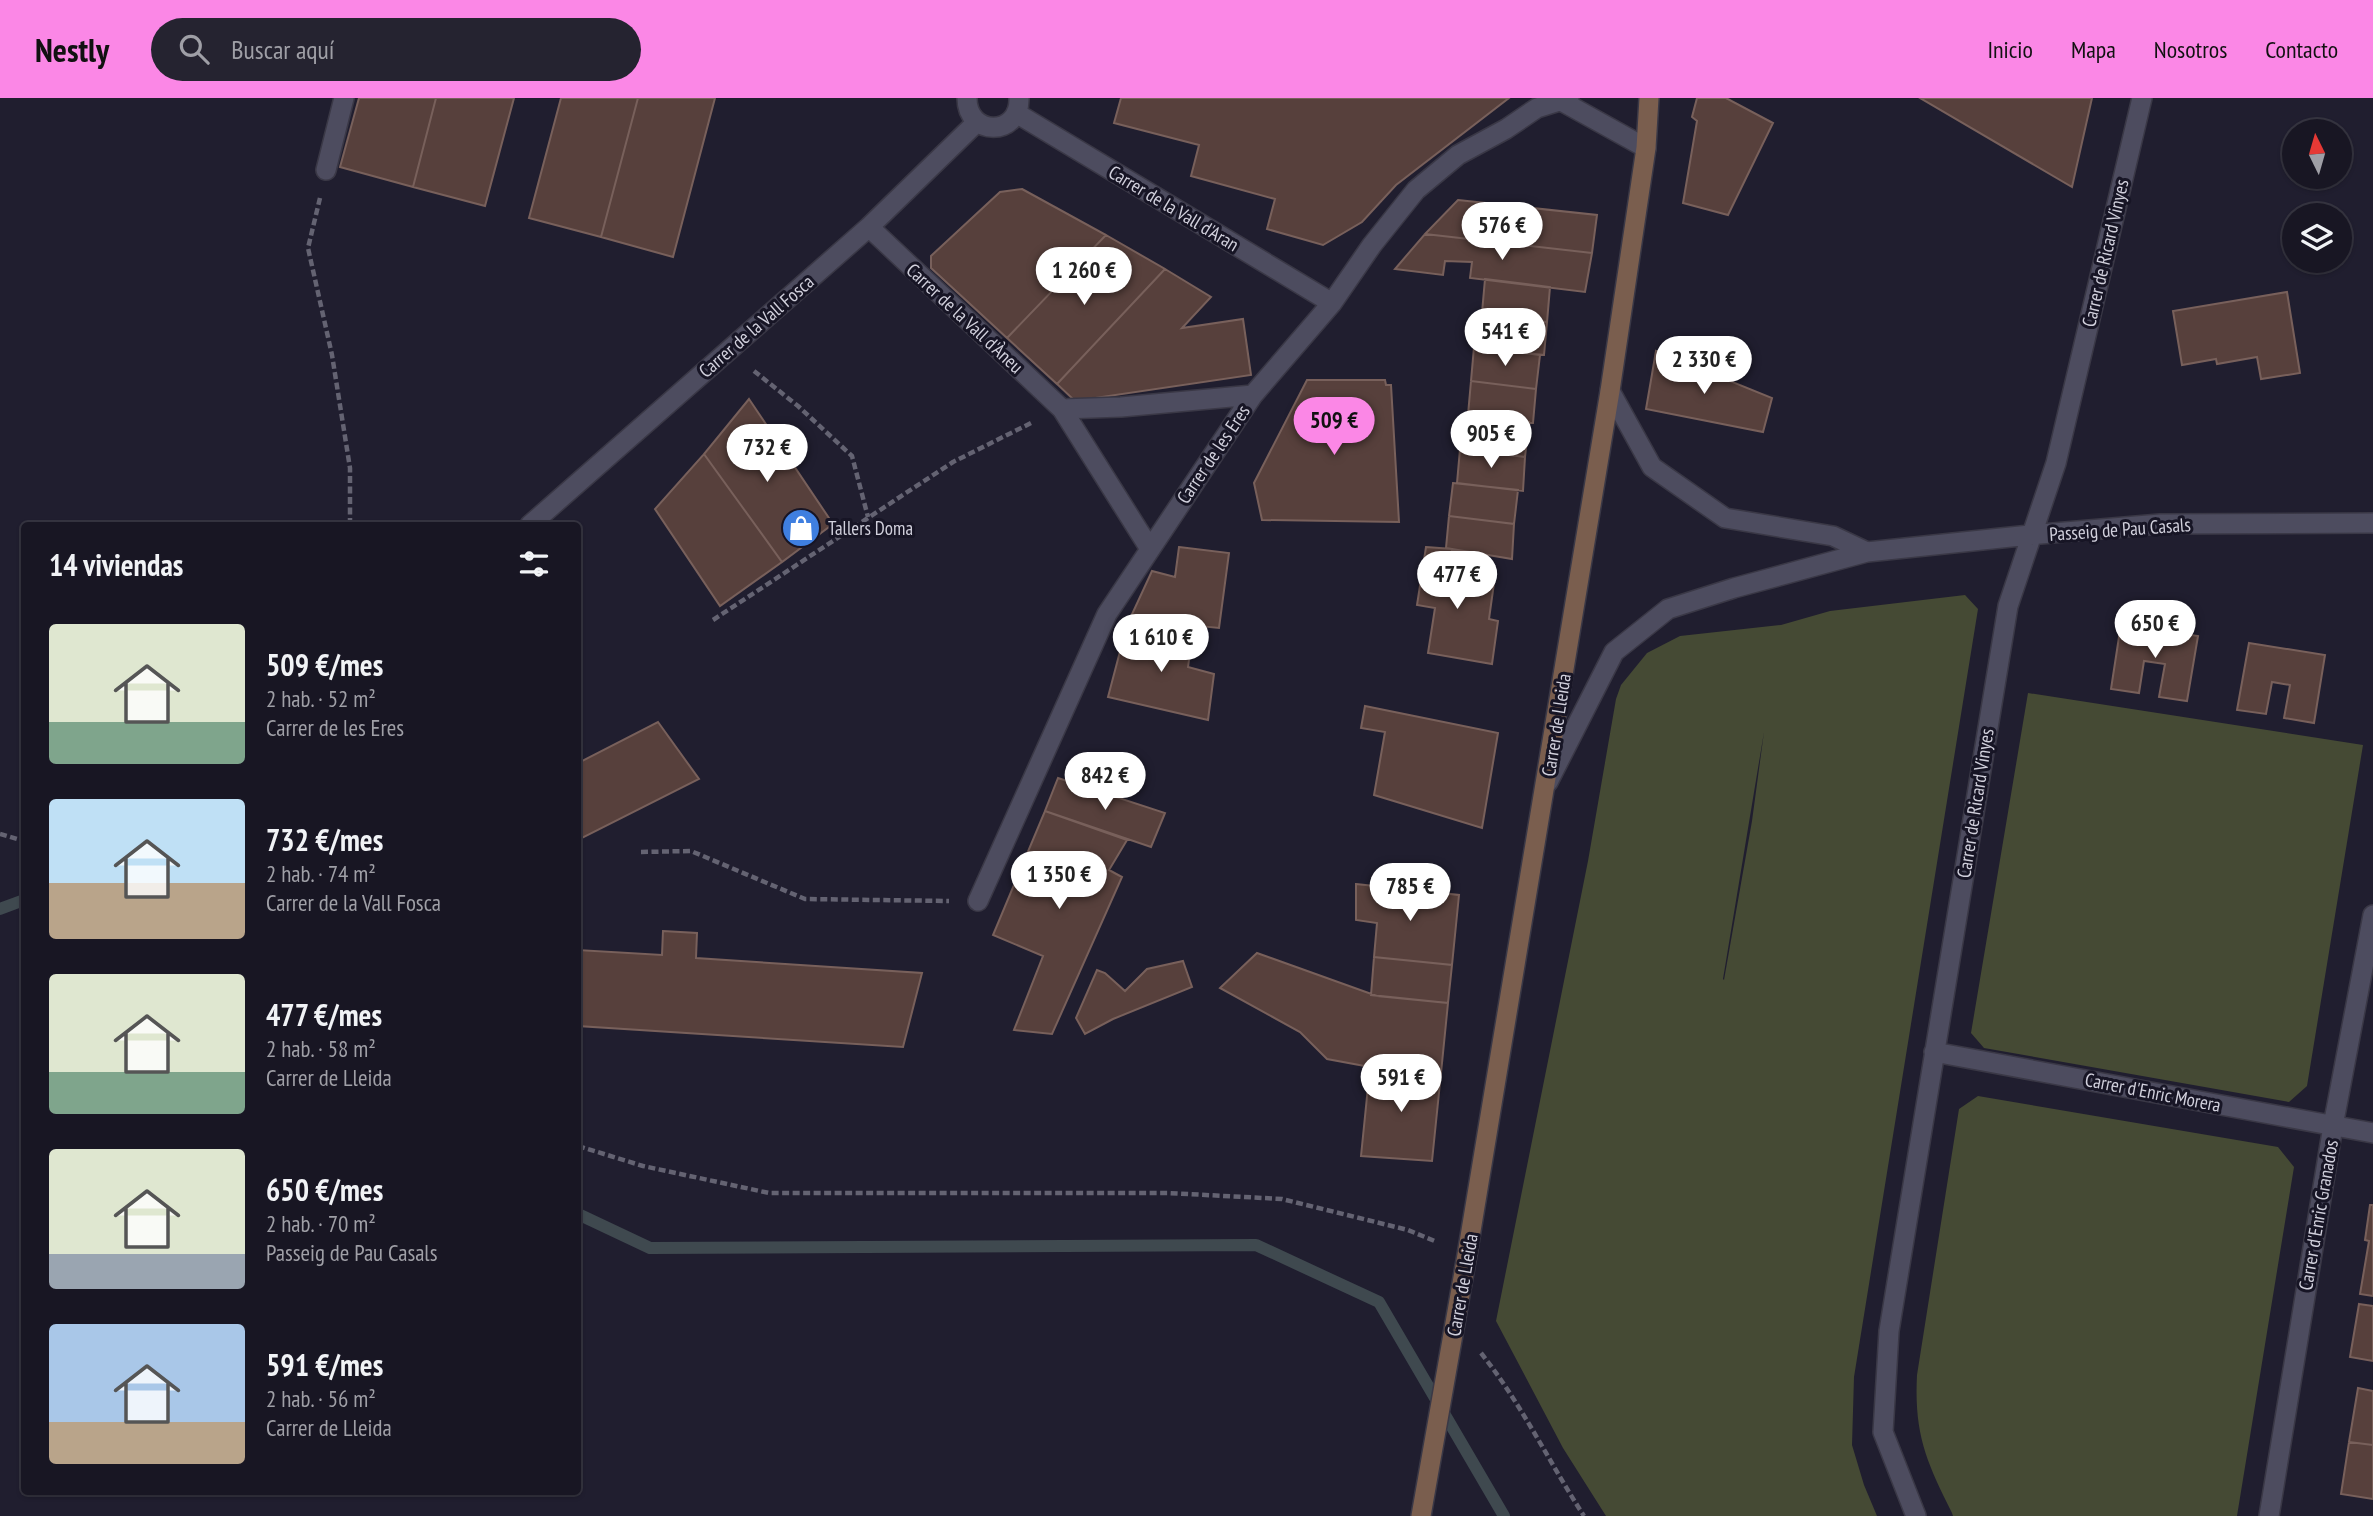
<!DOCTYPE html>
<html lang="es">
<head>
<meta charset="utf-8">
<style>
	:root { --surface:#181623; --page:#252330; --text:#f1f3f6; --muted:#9f9fa6; --line:#363541; --accent:#fb87e6 }
	body { margin:0; font-family:"PT Sans Narrow",sans-serif; background:var(--page); color:var(--text); height:100vh; display:flex; flex-direction:column; font-size:26px; white-space:nowrap }
	* { box-sizing:border-box; margin:0 }
	p { font-size:23px; color:var(--muted) }
	.icon { flex:none; width:38px; height:38px; fill:none; stroke:currentColor; stroke-width:2; stroke-linecap:round; stroke-linejoin:round }
	.map { position:relative; flex:1; overflow:hidden }
	.panel { position:absolute; left:21px; top:424px; width:560px; height:973px; display:flex; flex-direction:column; background:var(--surface); border-radius:7px; box-shadow:0 2px 5px #0004,0 0 0 2px var(--line) }
	.panel>* { flex:none }
	.needle { width:46px; rotate:355deg }
	.controls { position:absolute; left:2282px; top:21px; display:grid; gap:14px }
	.controls a { display:grid; place-items:center; width:70px; height:70px; border-radius:50%; background:var(--surface); box-shadow:0 2px 5px #0004,0 0 0 2px var(--line); font-size:35px }
	.price { position:absolute; translate:-50% -60px; padding:0 16px; border-radius:24px; background:#fff; color:#222; font-size:23px; line-height:46px; filter:drop-shadow(0 2px 4px #0008) }
	.price::after { content:''; position:absolute; left:50%; top:42px; width:21px; height:16px; margin-left:-10px; background:inherit; clip-path:polygon(0 0,100% 0,50% 100%) }
	.price.on { background:var(--accent); color:#111 }
	ul { padding:0; list-style:none }
	li { display:flex; align-items:center; gap:21px; height:175px; padding:0 28px }
	li span { display:grid; place-items:center; flex:none; width:196px; height:140px; border-radius:7px; color:#555 }
	li>.icon { margin-inline-start:auto }
	span .icon { width:84px; height:84px; fill:#fffc; stroke-width:1 }
	li b { font-size:30px }
	h2 { display:flex; justify-content:space-between; align-items:center; height:84px; padding:0 28px; font-size:30px }
	header { display:flex; align-items:center; gap:42px; box-sizing:border-box; height:98px; padding:0 35px; background:var(--accent); color:#111 }
	header strong { font-size:33px }
	nav { display:flex; gap:38px; margin-inline-start:auto; font-size:24px }
	.search { width:490px; height:63px; background:var(--page); display:flex; align-items:center; gap:18px; box-sizing:border-box; padding:0 24px; border-radius:38px; color:var(--muted); font-size:26px }
	.map>svg:first-child { display:block }
	.green { fill:#454a34; fill-rule:evenodd }
	.lines { fill:none; stroke-linecap:round; stroke-linejoin:round }
	.stream { stroke:#3f494f; stroke-width:12 }
	.building { fill:#57403c; stroke:#78605b; stroke-width:2 }
	.service-casing { stroke:#3a3846; stroke-width:22 }
	.minor-casing { stroke:#3a3846; stroke-width:22 }
	.secondary-casing { stroke:#3a3846; stroke-width:22 }
	.path { stroke:#646372; stroke-width:4.5; stroke-dasharray:7 3.5; stroke-linecap:butt }
	.service { stroke:#4d4c5f; stroke-width:19 }
	.minor { stroke:#4d4c5f; stroke-width:19 }
	.secondary { stroke:#7a5e4e; stroke-width:19 }
	.labels { text-anchor:middle; dominant-baseline:central; stroke-width:6; stroke-linejoin:round; paint-order:stroke }
	.street-label { font-size:19px; fill:#d1d0dc; stroke:#171525 }
	.poi-label { font-size:19px; fill:#d1d0dc; stroke:#171525; text-anchor:start }
</style>
</head>
<body>
<header>
<strong>Nestly</strong>
<div class="search"><svg class="icon" aria-label="search" viewBox="0 0 24 24"><circle cx="10" cy="10" r="6"/><path d="M15 15l6 6"/></svg>Buscar aquí</div>
<nav><a>Inicio</a><a>Mapa</a><a>Nosotros</a><a>Contacto</a></nav>
</header>
<div class="map">
<svg width="2373" height="1418" viewBox="0 0 2373 1418">
	<rect width="100%" height="100%" fill="#201e2f"/>
	<path class="green" d="M1965 497 1978 511 1854 1279 1852 1347 1864 1387 1877 1418H1606L1563 1350 1496 1223 1588 763 1616 601 1621 587 1647 555 1680 538 1781 527 1830 513ZM1764 634 1752 723 1724 882 1723 881Z
		M2028 595 2363 647 2307 988 2289 1004 1984 950 1971 935Z
		M1978 998 2278 1049 2294 1069 2237 1418H1953L1952 1415C1926 1363 1914 1336 1917 1277L1959 1011Z"/>
	<g class="lines">
		<path class="stream" d="M0 811 24 802
			M578 1116 650 1150 1256 1147 1379 1204 1504 1418"/>
	</g>
	<path class="building" d="M359 0H436L413 89 340 69Z
		M436 0H514L485 108 413 89Z
		M561 0H638L601 139 529 120Z
		M638 0H715L673 159 601 139Z
		M1121 0H1509L1396 87 1362 124 1323 147 1267 131 1275 101 1191 78 1199 47 1114 25Z
		M1697 0H1726L1773 25 1728 117 1683 105 1697 23 1692 19Z
		M1920 0H2092L2072 89Z
		M1022 91 1106 137 1007 240 931 170V158L1000 94Z
		M1458 102 1597 117 1592 155 1425 136Z
		M1425 136 1592 155 1585 194 1470 180 1472 164 1445 163 1443 177 1395 171Z
		M1106 137 1165 171 1057 286 1007 240Z
		M1165 171 1211 199 1182 230 1243 221 1251 277 1075 303 1057 286Z
		M1485 181 1550 189 1547 224 1482 215Z
		M2287 194 2300 275 2261 281 2257 259 2217 266 2216 261 2182 267 2173 213Z
		M1482 215 1547 224 1544 257 1479 250Z
		M1474 249 1540 257 1536 291 1471 283Z
		M1656 253 1772 300 1763 334 1646 311Z
		M1307 282H1385L1386 287H1391L1399 424 1262 422 1254 385Z
		M1471 283 1536 291 1533 325 1468 317Z
		M749 301 833 426 782 464 704 356Z
		M1463 317 1529 324 1525 359 1460 351Z
		M1460 351 1525 359 1523 393 1457 385Z
		M704 356 782 464 720 508 655 411Z
		M1453 385 1518 392 1514 426 1449 418Z
		M1449 418 1514 426 1512 461 1446 450Z
		M1179 449 1229 455 1219 530 1169 525 1168 536 1127 527 1152 473 1175 479Z
		M1426 449 1452 451 1448 478 1494 485 1489 521 1498 523 1492 566 1428 555 1435 510 1417 507Z
		M2121 526 2198 538 2187 603 2159 599 2165 566 2144 563 2139 595 2111 591Z
		M1127 527 1192 540 1188 569 1214 576 1208 622 1108 599Z
		M2249 545 2325 557 2314 625 2284 620 2290 587 2272 584 2266 616 2237 612Z
		M1365 608 1498 635 1482 730 1374 697 1385 634 1361 630Z
		M658 624 699 681 578 742V665Z
		M1058 680 1165 715 1151 749 1045 713Z
		M1045 713 1127 742 1109 772 1122 779 1052 936 1014 932 1043 858 993 837Z
		M1356 786 1459 797 1452 867 1374 859 1377 825 1356 822Z
		M663 833 697 835 696 860 922 875 903 949 578 928V852L662 857Z
		M1257 855 1377 898 1448 905 1441 975 1370 969 1327 961 1300 934 1220 890Z
		M1374 859 1452 867 1448 905 1371 897Z
		M1183 863 1192 889 1113 921 1085 936 1076 920 1097 872 1105 875 1125 893 1147 871Z
		M1370 969 1441 975 1432 1063 1361 1058Z
		M2370 1107H2373V1198L2360 1196 2369 1143 2365 1142Z
		M2359 1206 2373 1208V1263L2350 1259Z
		M2358 1290 2373 1293V1347L2349 1344Z
		M2349 1344 2373 1347V1401L2341 1396Z"/>
	<g class="lines">
		<defs>
			<path id="service" d="M326 72 344 0"/>
			<path id="minor" d="M967 0C967 39 1020 39 1019 0
				M1563 4 1646 50
				M1016 15 1332 205
				M869 129 1062 311 1121 309 1253 297
				M1610 293 1652 369 1725 420 1833 438 1867 454
				M1062 311 1150 451
				M530 427 869 129 977 24
				M1548 684 1614 554 1668 511 1734 490 1867 454 2030 437 2160 426 2373 425
				M978 803 1107 516 1253 297 1332 205 1372 147 1416 92 1458 57 1506 31 1537 10 1569 0
				M1934 954 2373 1035
				M1916 1418 1883 1334 1889 1233 2008 508 2056 365 2142 0
				M2269 1418 2333 1028 2373 817"/>
			<path id="secondary" d="M1421 1418 1467 1157 1610 293 1646 50 1649 0"/>
		</defs>
		<use href="#service" class="service-casing"/>
		<use href="#minor" class="minor-casing"/>
		<use href="#secondary" class="secondary-casing"/>
		<path class="path" d="M320 100 308 150 332 257 350 370V427
			M754 273 798 308 852 358 868 419
			M713 522 953 364 1033 324
			M0 736 24 743
			M641 754 691 753 805 801 949 803
			M578 1048 643 1068 769 1095H1168L1282 1101 1408 1132 1437 1144
			M1481 1255C1521 1305 1549 1364 1584 1418"/>
		<use href="#service" class="service"/>
		<use href="#minor" class="minor"/>
		<use href="#secondary" class="secondary"/>
	</g>
	<defs>
		<symbol id="shop-disc" viewBox="-11 -11 22 22"><circle r="9.5" fill="#3f7fe0" stroke="#171525"/><path d="M-5-2.5h2.3a2.7 3.5 0 0 1 5.4 0H5L5.5 6h-11ZM-1.5-2.5h3a1.5 2.3 0 0 0-3 0Z" fill="#fff"/></symbol>
	</defs>
	<g fill-rule="evenodd">
		<use href="#shop-disc" x="779" y="408" width="44" height="44"/>
	</g>
	<g class="labels">
		<g class="street-label">
			<text transform="translate(1174 110) rotate(31)">Carrer de la Vall d'Aran</text>
			<text transform="translate(2105 155) rotate(-77)">Carrer de Ricard Vinyes</text>
			<text transform="translate(965 220) rotate(43)">Carrer de la Vall d'Àneu</text>
			<text transform="translate(756 228) rotate(-41)">Carrer de la Vall Fosca</text>
			<text transform="translate(1213 356) rotate(-56)">Carrer de les Eres</text>
			<text transform="translate(2120 431) rotate(-4)">Passeig de Pau Casals</text>
			<text transform="translate(1556 627) rotate(-81)">Carrer de Lleida</text>
			<text transform="translate(1975 705) rotate(-81)">Carrer de Ricard Vinyes</text>
			<text transform="translate(2153 994) rotate(11)">Carrer d'Enric Morera</text>
			<text transform="translate(2318 1117) rotate(-80)">Carrer d'Enric Granados</text>
			<text transform="translate(1462 1187) rotate(-80)">Carrer de Lleida</text>
		</g>
		<g class="poi-label">
			<text x="828" y="430">Tallers Doma</text>
		</g>
	</g>
</svg>
<div class="controls">
<a><svg class="needle" viewBox="-14 -14 28 28"><path d="M0-13l5 13h-10z" fill="#e53935"/><path d="M0 13l5-13h-10z" fill="#9f9fa6"/></svg></a>
<a><svg class="icon" aria-label="layers" viewBox="0 0 24 24"><path d="M12 4l9 5-9 5-9-5zM3 14l9 5 9-5"/></svg></a>
</div>
<b class="price" style="left:1502px;top:164px">576 €</b>
<b class="price" style="left:1084px;top:209px">1 260 €</b>
<b class="price" style="left:1505px;top:270px">541 €</b>
<b class="price" style="left:1704px;top:298px">2 330 €</b>
<b class="price on" style="left:1334px;top:359px">509 €</b>
<b class="price" style="left:1491px;top:372px">905 €</b>
<b class="price" style="left:767px;top:386px">732 €</b>
<b class="price" style="left:1457px;top:513px">477 €</b>
<b class="price" style="left:2155px;top:562px">650 €</b>
<b class="price" style="left:1161px;top:576px">1 610 €</b>
<b class="price" style="left:1105px;top:714px">842 €</b>
<b class="price" style="left:1059px;top:813px">1 350 €</b>
<b class="price" style="left:1410px;top:825px">785 €</b>
<b class="price" style="left:1401px;top:1016px">591 €</b>
<section class="panel">
<h2>14 viviendas<svg class="icon" aria-label="filters" viewBox="0 0 24 24"><path d="M4 7h16M4 17h16"/><circle cx="9" cy="7" r="2"/><circle cx="15" cy="17" r="2"/></svg></h2>
<ul>
<li><span style="background:linear-gradient(#dfe7d0 70%,#7fa58c 0)"><svg class="icon" aria-label="home" viewBox="0 0 24 24"><path d="M3 11l9-7 9 7M6 9v11h12V9"/></svg></span><div><b>509 €/mes</b><p>2 hab. · 52 m²</p><p>Carrer de les Eres</p></div></li>
<li><span style="background:linear-gradient(#bfe0f5 60%,#b9a48a 0)"><svg class="icon" aria-label="home" viewBox="0 0 24 24"><path d="M3 11l9-7 9 7M6 9v11h12V9"/></svg></span><div><b>732 €/mes</b><p>2 hab. · 74 m²</p><p>Carrer de la Vall Fosca</p></div></li>
<li><span style="background:linear-gradient(#dfe7d0 70%,#7fa58c 0)"><svg class="icon" aria-label="home" viewBox="0 0 24 24"><path d="M3 11l9-7 9 7M6 9v11h12V9"/></svg></span><div><b>477 €/mes</b><p>2 hab. · 58 m²</p><p>Carrer de Lleida</p></div></li>
<li><span style="background:linear-gradient(#dfe7d0 75%,#9aa5b1 0)"><svg class="icon" aria-label="home" viewBox="0 0 24 24"><path d="M3 11l9-7 9 7M6 9v11h12V9"/></svg></span><div><b>650 €/mes</b><p>2 hab. · 70 m²</p><p>Passeig de Pau Casals</p></div></li>
<li><span style="background:linear-gradient(#a9c7e8 70%,#b9a48a 0)"><svg class="icon" aria-label="home" viewBox="0 0 24 24"><path d="M3 11l9-7 9 7M6 9v11h12V9"/></svg></span><div><b>591 €/mes</b><p>2 hab. · 56 m²</p><p>Carrer de Lleida</p></div></li>
</ul>
</section>
</div>
</body>
</html>
